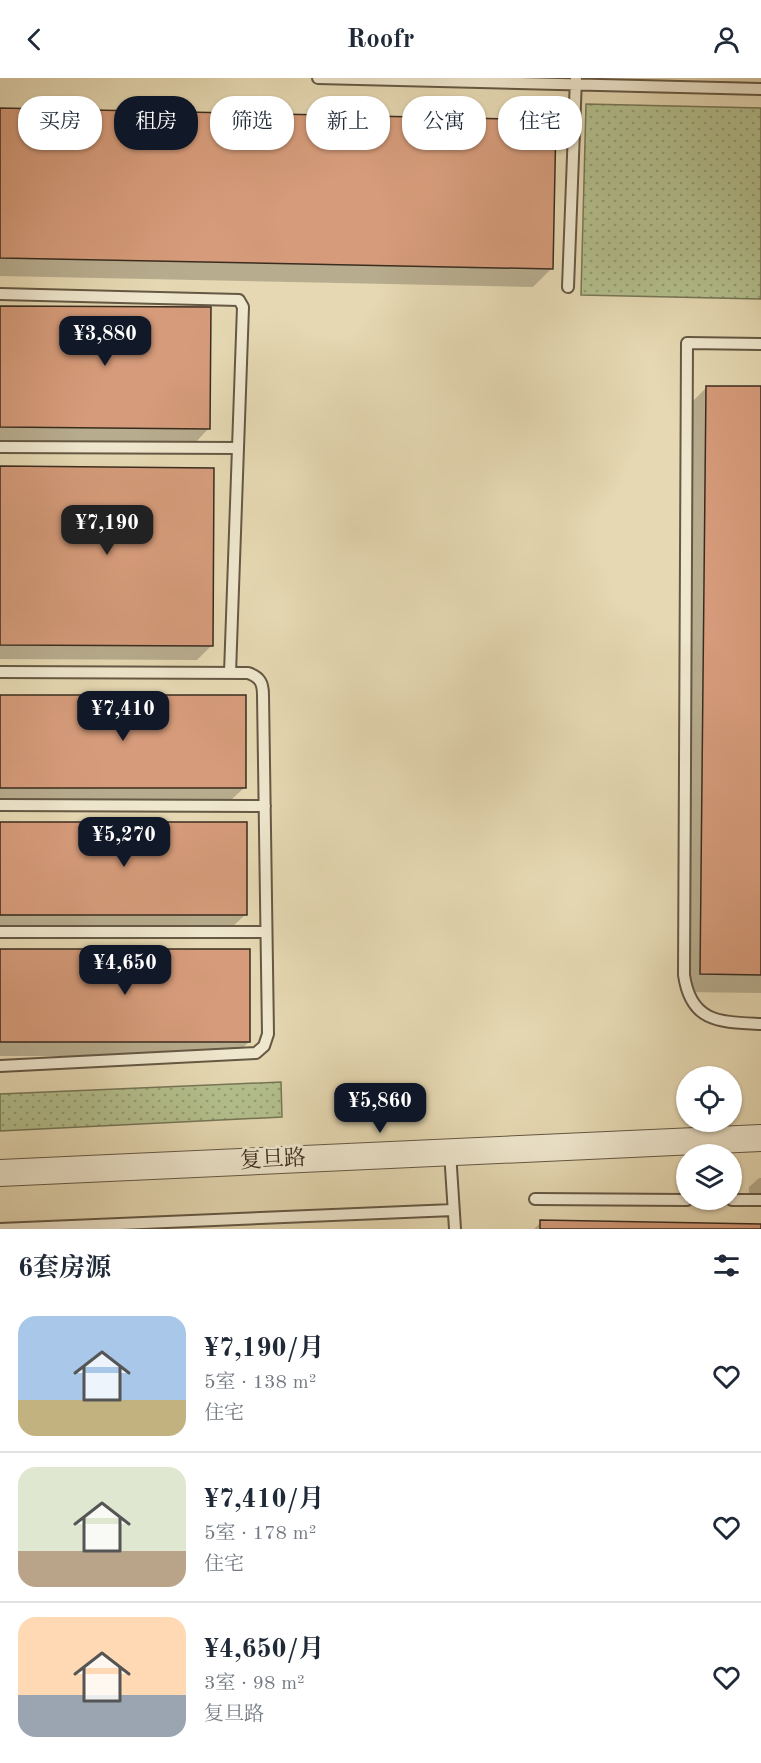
<!DOCTYPE html>
<html lang="zh">
<head>
<meta charset="utf-8">
<style>
	:root { --surface:#fff; --page:#f2f2f3; --text:#1f2937; --muted:#747a83; --line:#e0e1e3; --accent:#111827 }
	body { margin:0; font-family:"Old Standard TT","Noto Serif SC",serif; background:var(--page); color:var(--text); height:100vh; display:flex; flex-direction:column; font-size:22px; white-space:nowrap }
	* { box-sizing:border-box; margin:0 }
	p { font-size:20px; color:var(--muted) }
	.icon { flex:none; width:33px; height:33px; fill:none; stroke:currentColor; stroke-width:2; stroke-linecap:round; stroke-linejoin:round }
	.map { position:relative; height:1151px; overflow:hidden }
	.panel { display:flex; flex-direction:column; background:var(--surface); flex:1 }
	.panel>* { flex:none }
	.guide { position:absolute; left:18px; top:18px; width:726px; height:54px; display:flex; gap:12px }
	.buttons { position:absolute; left:676px; top:988px; display:grid; gap:12px }
	.buttons a { display:grid; place-items:center; width:66px; height:66px; border-radius:50%; background:var(--surface); box-shadow:0 2px 4px #0004; font-size:30px }
	.price { position:absolute; translate:-50% -51px; padding:0 14px; border-radius:12px; background:var(--accent); color:#fff; font-size:20px; line-height:39px; filter:drop-shadow(0 2px 3px #0008) }
	.price::after { content:''; position:absolute; left:50%; top:36px; width:18px; height:14px; margin-left:-9px; background:inherit; clip-path:polygon(0 0,100% 0,50% 100%) }
	.price.selected { background:#222; color:#fff }
	ul { padding:0; list-style:none }
	li { display:flex; align-items:center; gap:18px; height:150px; padding:0 18px }
	li+li { border-top:2px solid var(--line) }
	li span { display:grid; place-items:center; flex:none; width:168px; height:120px; border-radius:18px; color:#555 }
	li>.icon { margin-inline-start:auto }
	span .icon { width:72px; height:72px; fill:#fffc; stroke-width:1 }
	li b { font-size:26px }
	h2 { display:flex; justify-content:space-between; align-items:center; height:72px; padding:0 18px; font-size:26px }
	.pill { padding:0 21px; border-radius:24px; background:var(--surface); box-shadow:0 2px 4px #0004; font-size:21px; line-height:54px }
	.pill.selected { background:var(--accent); color:#fff }
	header { display:flex; justify-content:space-between; align-items:center; height:78px; padding:0 18px; background:var(--surface); font-size:27px; font-weight:600 }
	.map>svg:first-child { display:block }
	.grass { fill:url(#grass-dots); stroke:#767656; stroke-width:1.5 }
	.shadow { fill:#0003 }
	.building { fill:#d59b7a; stroke:#3a2d1f; stroke-width:1.5 }
	.lines { fill:none; stroke-linecap:round; stroke-linejoin:round }
	.service-casing { stroke:#655844; stroke-width:14 }
	.tertiary-casing { stroke:#655844; stroke-width:28 }
	.service { stroke:#eee6cd; stroke-width:10 }
	.tertiary { stroke:#eee6cd; stroke-width:26 }
	.labels { text-anchor:middle; dominant-baseline:central; stroke-width:6; stroke-linejoin:round; paint-order:stroke }
	.street-label { font-size:22px; fill:#3a2d1f; stroke:#eee6cd }
</style>
</head>
<body>
<header><svg class="icon" aria-label="back" viewBox="0 0 24 24"><path d="M15 5l-7 7 7 7"/></svg>Roofr<svg class="icon" aria-label="person" viewBox="0 0 24 24"><circle cx="12" cy="8" r="4"/><path d="M4 21q1-7 8-7t8 7"/></svg></header>
<div class="map">
<svg width="761" height="1151" viewBox="0 0 761 1151">
	<defs>
		<pattern id="grass-dots" width="8" height="8" patternUnits="userSpaceOnUse" patternTransform="scale(1.5)"><rect width="8" height="8" fill="#b3bf8d"/><path d="M2 2h.1M6 6h.1" fill="none" stroke="#939c73" stroke-width="1.8" stroke-linecap="round"/></pattern>
	</defs>
	<rect width="100%" height="100%" fill="#e5d8b2"/>
	<filter id="stains"><feTurbulence type="fractalNoise" baseFrequency=".00333" numOctaves="4"/><feColorMatrix values="0 0 0 0 .2 0 0 0 0 .09 0 0 0 0 .02 0 0 0 .5 -.17"/></filter>
	<radialGradient id="worn" r=".72"><stop offset=".6" stop-color="#630" stop-opacity="0"/><stop offset="1" stop-color="#630" stop-opacity=".3"/></radialGradient>
	<path class="grass" d="M586 26 761 30V221L581 217Z
		M281 1004 282 1039 0 1053V1016Z"/>
	<path class="shadow" d="M0 32 552 190 533 209 0 198Z
		M0 229 209 350 195 365 0 363Z
		M707 309 761 310V915L682 914 688 328Z
		M0 389 211 568 197 582 0 581Z
		M0 618 245 709 230 723H0Z
		M0 745 246 836 231 850 0 851Z
		M0 873 249 964 234 978H0Z
		M759 1100H761V1127H749V1109Z
		M541 1144 761 1147V1151H534Z"/>
	<path class="building" d="M0 30 556 42 553 191 0 180Z
		M0 228 211 229 210 351 0 349Z
		M706 308H761V897L700 896Z
		M0 388 214 390 213 568 0 567Z
		M0 617H246V710H0Z
		M0 744H247V837H0Z
		M0 871H250V964H0Z
		M540 1142 761 1146V1151H540Z"/>
	<g class="lines">
		<defs>
			<path id="service" d="M318 0 761 11
				M568 209 576 0
				M0 216 239 222 243 229 230 595
				M761 266 687 265 684 897C691 945 720 944 761 946
				M0 369 238 370
				M0 594 248 595C260 599 263 605 263 617L268 956 264 968 256 975 0 988
				M0 727 265 728
				M0 854H266
				M450 1074 455 1151
				M535 1121 687 1122
				M732 1122H761
				M0 1151 453 1132"/>
			<path id="tertiary" d="M0 1095 761 1060"/>
		</defs>
		<use href="#service" class="service-casing"/>
		<use href="#tertiary" class="tertiary-casing"/>
		<use href="#service" class="service"/>
		<use href="#tertiary" class="tertiary"/>
	</g>
	<g class="labels">
		<g class="street-label">
			<text transform="translate(273 1082) rotate(-3)">复旦路</text>
		</g>
	</g>
	<rect width="100%" height="100%" filter="url(#stains)"/>
	<rect width="100%" height="100%" fill="url(#worn)"/>
</svg>
<div class="buttons">
<a><svg class="icon" aria-label="locate" viewBox="0 0 24 24"><circle cx="12" cy="12" r="6"/><path d="M12 2v4M12 18v4M2 12h4M18 12h4"/></svg></a>
<a><svg class="icon" aria-label="layers" viewBox="0 0 24 24"><path d="M12 4l9 5-9 5-9-5zM3 14l9 5 9-5"/></svg></a>
</div>
<b class="price" style="left:105px;top:289px">¥3,880</b>
<b class="price selected" style="left:107px;top:478px">¥7,190</b>
<b class="price" style="left:123px;top:664px">¥7,410</b>
<b class="price" style="left:124px;top:790px">¥5,270</b>
<b class="price" style="left:125px;top:918px">¥4,650</b>
<b class="price" style="left:380px;top:1056px">¥5,860</b>
<div class="guide">
<a class="pill">买房</a>
<a class="pill selected">租房</a>
<a class="pill">筛选</a>
<a class="pill">新上</a>
<a class="pill">公寓</a>
<a class="pill">住宅</a>
</div>
</div>
<section class="panel">
<h2>6套房源<svg class="icon" aria-label="filters" viewBox="0 0 24 24"><path d="M4 7h16M4 17h16"/><circle cx="9" cy="7" r="2"/><circle cx="15" cy="17" r="2"/></svg></h2>
<ul>
<li><span style="background:linear-gradient(#a9c7e8 70%,#c2b280 0)"><svg class="icon" aria-label="home" viewBox="0 0 24 24"><path d="M3 11l9-7 9 7M6 9v11h12V9"/></svg></span><div><b>¥7,190/月</b><p>5室 · 138 m²</p><p>住宅</p></div><svg class="icon" aria-label="heart" viewBox="0 0 24 24"><path d="M12 20l-8-8c-3-5 5-10 8-4 3-6 11-1 8 4z"/></svg></li>
<li><span style="background:linear-gradient(#dfe7d0 70%,#b9a48a 0)"><svg class="icon" aria-label="home" viewBox="0 0 24 24"><path d="M3 11l9-7 9 7M6 9v11h12V9"/></svg></span><div><b>¥7,410/月</b><p>5室 · 178 m²</p><p>住宅</p></div><svg class="icon" aria-label="heart" viewBox="0 0 24 24"><path d="M12 20l-8-8c-3-5 5-10 8-4 3-6 11-1 8 4z"/></svg></li>
<li><span style="background:linear-gradient(#ffd9b3 65%,#9aa5b1 0)"><svg class="icon" aria-label="home" viewBox="0 0 24 24"><path d="M3 11l9-7 9 7M6 9v11h12V9"/></svg></span><div><b>¥4,650/月</b><p>3室 · 98 m²</p><p>复旦路</p></div><svg class="icon" aria-label="heart" viewBox="0 0 24 24"><path d="M12 20l-8-8c-3-5 5-10 8-4 3-6 11-1 8 4z"/></svg></li>
</ul>
</section>
</body>
</html>
